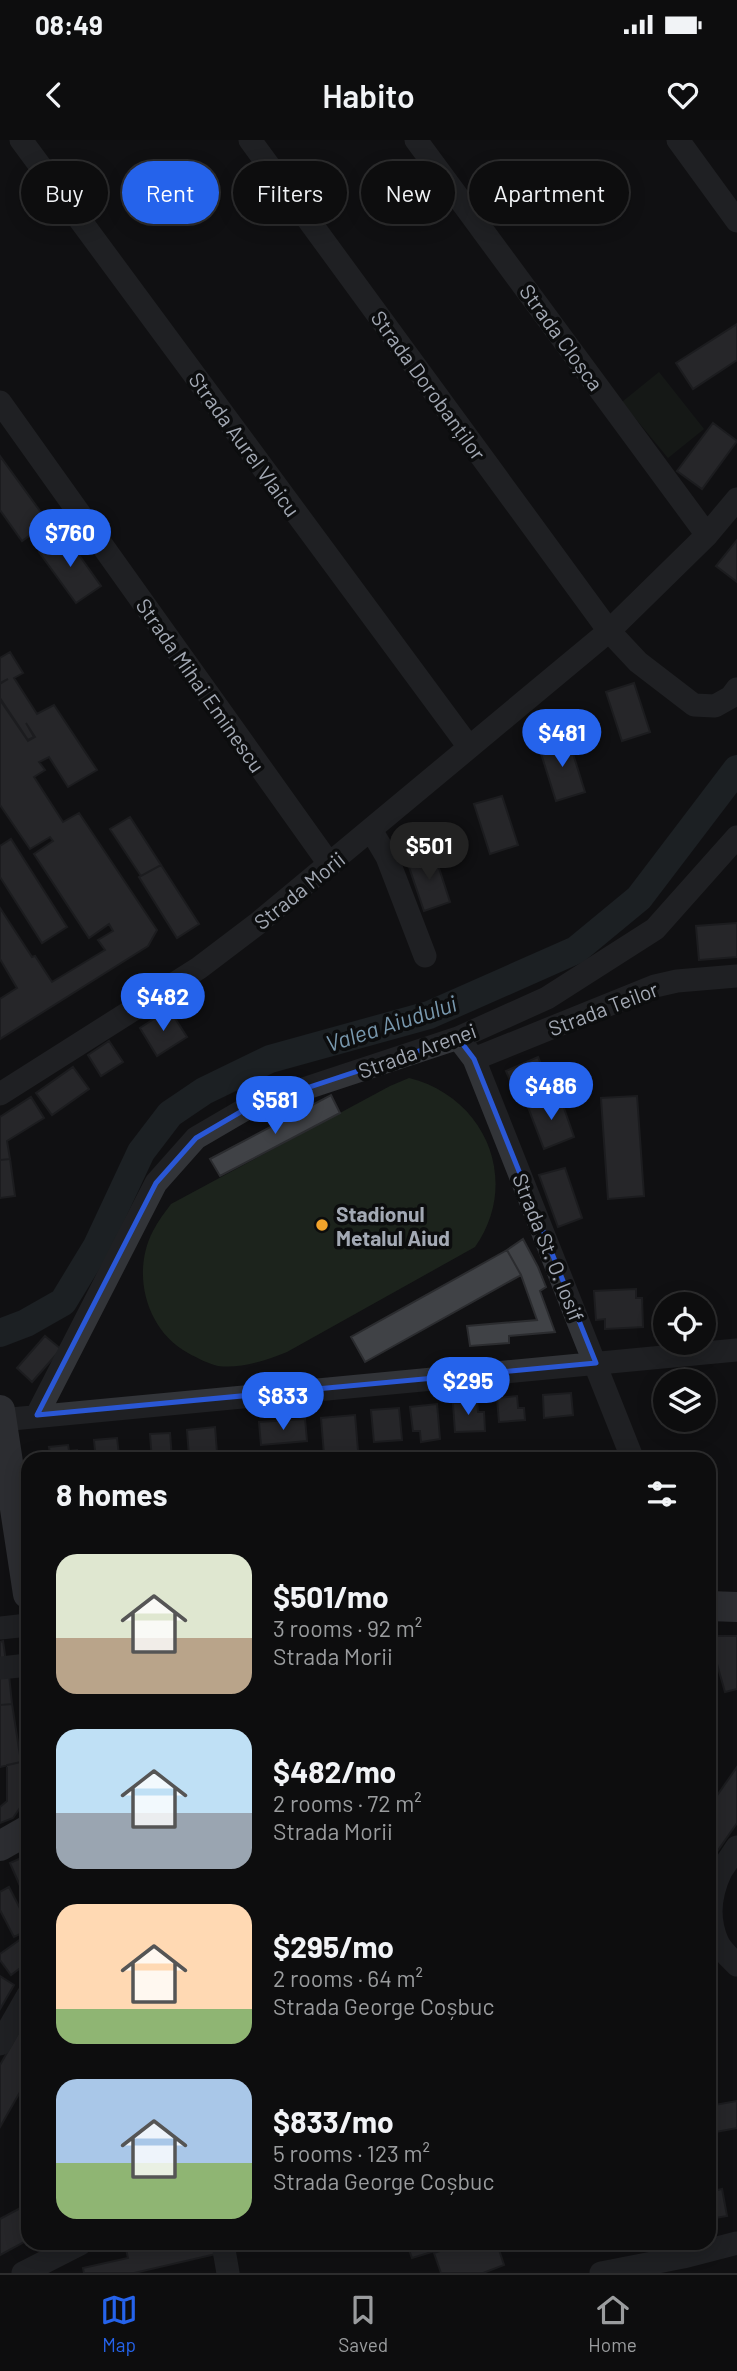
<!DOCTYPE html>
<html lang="en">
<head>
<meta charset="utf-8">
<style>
	:root { --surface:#0d0d0e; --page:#1b1b1c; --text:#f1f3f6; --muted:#9a9c9e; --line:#2d2d2e; --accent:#2563eb }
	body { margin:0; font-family:Barlow,sans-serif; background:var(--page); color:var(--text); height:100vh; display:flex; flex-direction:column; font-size:26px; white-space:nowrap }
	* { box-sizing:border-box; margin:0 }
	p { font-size:23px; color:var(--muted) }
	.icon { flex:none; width:38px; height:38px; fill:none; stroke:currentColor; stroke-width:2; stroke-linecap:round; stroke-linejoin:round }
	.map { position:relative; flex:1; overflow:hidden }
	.drawer { position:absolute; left:21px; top:1312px; width:695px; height:798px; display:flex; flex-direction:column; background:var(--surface); border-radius:21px; box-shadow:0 4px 18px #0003,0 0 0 2px var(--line) }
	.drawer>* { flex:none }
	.hud { position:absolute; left:21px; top:21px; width:696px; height:63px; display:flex; gap:14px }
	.fabs { position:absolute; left:653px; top:1152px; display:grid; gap:14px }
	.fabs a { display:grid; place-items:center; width:63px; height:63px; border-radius:50%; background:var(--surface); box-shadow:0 4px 18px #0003,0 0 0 2px var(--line); font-size:35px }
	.price { position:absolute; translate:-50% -60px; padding:0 16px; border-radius:24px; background:var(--accent); color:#fff; font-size:23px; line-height:46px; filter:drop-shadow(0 2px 4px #0008) }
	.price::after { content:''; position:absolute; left:50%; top:42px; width:21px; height:16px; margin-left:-10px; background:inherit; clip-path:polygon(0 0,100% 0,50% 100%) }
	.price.current { background:#222; color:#fff }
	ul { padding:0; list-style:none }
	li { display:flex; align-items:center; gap:21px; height:175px; padding:0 35px }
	li span { display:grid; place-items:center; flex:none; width:196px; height:140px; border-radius:21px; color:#555 }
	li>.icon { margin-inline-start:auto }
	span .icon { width:84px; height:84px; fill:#fffc; stroke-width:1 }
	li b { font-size:30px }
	h2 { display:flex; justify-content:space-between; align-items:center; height:84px; padding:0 35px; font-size:30px }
	.pill { padding:0 24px; border-radius:32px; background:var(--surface); box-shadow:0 4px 18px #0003,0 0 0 2px var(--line); font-size:24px; line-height:63px }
	.pill.current { background:var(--accent); color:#fff }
	.status { display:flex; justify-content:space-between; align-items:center; height:49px; padding:0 35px; background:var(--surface); direction:ltr }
	.status svg { height:19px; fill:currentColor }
	header { display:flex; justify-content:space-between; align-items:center; height:91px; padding:0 35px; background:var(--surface); font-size:32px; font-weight:600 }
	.tabs { display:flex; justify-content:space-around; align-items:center; height:98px; border-top:2px solid var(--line); background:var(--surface); font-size:19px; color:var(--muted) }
	.tabs a { display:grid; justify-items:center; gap:4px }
	.tabs .current { color:var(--accent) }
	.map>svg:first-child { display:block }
	.green { fill:#1c231c }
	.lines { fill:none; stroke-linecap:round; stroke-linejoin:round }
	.river { stroke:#2a3338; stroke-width:28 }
	.building { fill:#404246; stroke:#2b2c2f; stroke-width:2 }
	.minor { stroke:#323438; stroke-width:23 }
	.major { stroke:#4e5157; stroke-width:30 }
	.marked { fill:none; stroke:#2a57d4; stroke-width:5; stroke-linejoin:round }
	.poi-dot { fill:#f1a32b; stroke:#0c0d0e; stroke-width:2.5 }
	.labels { text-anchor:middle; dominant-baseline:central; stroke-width:7; stroke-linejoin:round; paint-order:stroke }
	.street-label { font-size:21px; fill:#a3a9b4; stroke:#0c0d0e }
	.poi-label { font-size:21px; font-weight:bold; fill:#a3a9b4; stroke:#0c0d0e; text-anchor:start }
	.water-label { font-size:23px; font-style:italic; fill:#7999af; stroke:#0c0d0e }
</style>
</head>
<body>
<div class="status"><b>08:49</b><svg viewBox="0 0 49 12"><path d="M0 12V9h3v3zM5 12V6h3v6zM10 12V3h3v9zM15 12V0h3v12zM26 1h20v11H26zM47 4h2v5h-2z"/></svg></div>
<header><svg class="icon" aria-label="back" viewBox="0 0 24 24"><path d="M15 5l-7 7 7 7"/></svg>Habito<svg class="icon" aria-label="heart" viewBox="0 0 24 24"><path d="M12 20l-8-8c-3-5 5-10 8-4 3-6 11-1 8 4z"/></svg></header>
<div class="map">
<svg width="737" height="2133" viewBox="0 0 737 2133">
	<rect width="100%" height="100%" fill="#111113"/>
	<path class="green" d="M659 232 704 289 668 318 622 262Z
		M409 938C486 957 521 1042 475 1107L287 1212C267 1220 241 1229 218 1226 209 1224 197 1218 188 1213 146 1190 131 1133 153 1091 158 1081 165 1072 171 1064L390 946Z"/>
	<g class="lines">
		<path class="river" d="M0 1193 26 1183 63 1162 97 1106 141 1012 170 974 204 951 270 919 429 875 576 810 639 758 737 629"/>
	</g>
	<path class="building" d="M737 184V220L693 249 676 223Z
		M713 283 737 301 702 349 677 331Z
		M0 316 48 382 22 401 0 370Z
		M64 394 101 446 76 463 39 412Z
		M737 400V442L716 426Z
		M10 512 23 533 14 538 37 574 54 565 97 630 68 647 49 617 39 622 45 630 34 637 63 682 79 673 157 790 148 806 0 899V859L17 848 0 819V768L32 817 35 816 52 842 105 810 98 800 113 791 109 784 89 798 34 714 53 701 50 697 30 709 0 665V560L28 601 35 597 26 583 34 597 28 600 0 558V544L8 539 0 543V518Z
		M634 543 650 592 622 601 606 552Z
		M568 598 585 652 556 661 539 607Z
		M502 656 518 705 490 714 474 664Z
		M130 677 161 725 141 736 110 689Z
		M11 699 67 787 42 803 0 737V706Z
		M434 713 450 762 424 771 407 721Z
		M161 725 199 784 177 798 139 737Z
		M737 783V817L699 820 696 786Z
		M169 869 187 897 157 916 140 888Z
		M109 901 123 922 101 936 88 915Z
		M538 917 547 939 515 952 506 931Z
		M73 927 89 949 52 975 36 953Z
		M559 954 574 997 544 1009 528 967Z
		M331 955 340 973 220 1036 210 1019Z
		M637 956 644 1056 608 1059 601 958Z
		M31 957 44 978 7 1001 10 1019 0 1020V977Z
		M10 1019 15 1056 0 1058V1020Z
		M565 1028 582 1078 558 1087 539 1035Z
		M523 1099 538 1127 546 1147 540 1151 555 1192 509 1196V1203L470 1206 467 1186 537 1180 521 1135 507 1110Z
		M507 1110 521 1135 365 1222 351 1197Z
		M636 1149V1158H642L643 1187 605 1189V1179L596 1180 594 1151Z
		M45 1196 61 1209 32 1242 17 1228Z
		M571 1253 573 1275 544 1278 543 1255Z
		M517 1256 518 1268H524L525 1280 499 1282 497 1258Z
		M477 1261 478 1272H484L485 1291 455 1292 453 1263Z
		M437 1264 440 1299 421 1302 420 1291H413L410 1267Z
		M399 1268 402 1300 374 1302 371 1270Z
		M355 1275 358 1311 324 1314 321 1278Z
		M305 1279 307 1301 261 1305 259 1282Z
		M215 1287 217 1313 189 1316 187 1290Z
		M170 1293 172 1320H152L150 1294Z
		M117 1298 119 1316 109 1317 110 1320H96L94 1300Z
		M68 1305 69 1311 77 1310 78 1320H51L49 1307Z
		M48 1314V1320H35L34 1316Z
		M709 1496H737V1549L725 1552Z
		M3 1501 6 1522 0 1523V1502Z
		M9 1535 12 1564 0 1565V1536Z
		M12 1564 21 1622 0 1627V1565Z
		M21 1622 28 1656 13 1678 0 1683V1667L7 1661V1625Z
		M737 1627V1683L709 1723V1667Z
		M28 1715V1764L10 1723Z
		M9 1747 28 1784V1790L14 1797 0 1770V1752Z
		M28 1794V1822L11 1835 0 1820V1814Z
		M0 1836 14 1845 0 1869Z
		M28 1876V1938L0 1987V1925Z
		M737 1961V1988L710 1993 709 1966Z
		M722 2049 727 2076 709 2079V2052Z
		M28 2064V2100L0 2115V2079Z
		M125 2104H218L220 2113 134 2133H84L83 2128 128 2118Z
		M407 2104H451V2106L412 2118Z
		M462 2104H497L504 2125 483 2133H441L434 2113Z"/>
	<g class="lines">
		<path class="minor" d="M21 0 469 607
			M250 0 609 491 638 522 694 565 715 566 731 557 737 549
			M416 0 707 395
			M678 0 737 81
			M0 262 330 725
			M371 690 387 717 425 816
			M458 898 474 919 633 1320
			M474 919 655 846 677 841 737 836
			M0 954 199 828 257 784 609 491 707 395 737 359
			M37 1275 156 1043 196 998 249 967 458 898 547 858 655 789 737 697
			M1 1280 737 1210
			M0 1488 28 1485
			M0 1528 28 1525
			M721 1731C710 1754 707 1779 718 1803 722 1811 731 1819 737 1825
			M709 1734 721 1731 737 1707
			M0 1904 28 1855
			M223 2104 228 2133
			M23 2133 80 2104
			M601 2133 683 2117 737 2103"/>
		<path class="major" d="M0 1270 28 1454
			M709 1466 737 1467
			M0 1706 28 1690"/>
	</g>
	<path d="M0 0H737V2133H0ZM458 898 474 919 596 1223 37 1275 156 1043 196 998 249 967Z" fill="#111113" fill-opacity=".55" fill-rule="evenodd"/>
	<path class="marked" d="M458 898 474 919 596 1223 37 1275 156 1043 196 998 249 967Z"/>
	<circle class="poi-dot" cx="322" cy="1085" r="7"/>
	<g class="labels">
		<g class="street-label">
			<text transform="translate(562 197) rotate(54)">Strada Cloșca</text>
			<text transform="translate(429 245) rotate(54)">Strada Dorobanților</text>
			<text transform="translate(245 304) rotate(54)">Strada Aurel Vlaicu</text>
			<text transform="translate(201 545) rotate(55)">Strada Mihai Eminescu</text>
			<text transform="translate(299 750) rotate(-39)">Strada Morii</text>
			<text transform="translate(603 868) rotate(-21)">Strada Teilor</text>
			<text transform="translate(417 910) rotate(-20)">Strada Arenei</text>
			<text transform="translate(549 1107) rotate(68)">Strada St. O. Iosif</text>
		</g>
		<g class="poi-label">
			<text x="336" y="1073">Stadionul<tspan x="336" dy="24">Metalul Aiud</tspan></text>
		</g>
		<g class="water-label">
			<text transform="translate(391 883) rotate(-18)">Valea Aiudului</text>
		</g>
	</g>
</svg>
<div class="fabs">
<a><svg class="icon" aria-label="locate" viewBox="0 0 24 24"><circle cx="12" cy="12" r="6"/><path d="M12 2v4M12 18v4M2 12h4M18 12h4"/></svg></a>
<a><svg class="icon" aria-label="layers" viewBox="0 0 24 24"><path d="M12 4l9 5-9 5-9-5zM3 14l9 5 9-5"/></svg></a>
</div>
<b class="price" style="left:70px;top:429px">$760</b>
<b class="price" style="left:562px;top:629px">$481</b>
<b class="price current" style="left:429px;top:742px">$501</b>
<b class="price" style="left:163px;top:893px">$482</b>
<b class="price" style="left:551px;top:982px">$486</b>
<b class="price" style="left:275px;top:996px">$581</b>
<b class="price" style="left:468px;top:1277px">$295</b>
<b class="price" style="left:283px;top:1292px">$833</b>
<div class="hud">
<a class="pill">Buy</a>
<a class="pill current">Rent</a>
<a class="pill">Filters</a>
<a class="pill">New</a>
<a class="pill">Apartment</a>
</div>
<section class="drawer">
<h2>8 homes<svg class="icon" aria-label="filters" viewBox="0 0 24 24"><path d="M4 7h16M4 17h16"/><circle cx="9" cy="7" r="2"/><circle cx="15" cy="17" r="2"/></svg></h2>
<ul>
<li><span style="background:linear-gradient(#dfe7d0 60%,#b9a48a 0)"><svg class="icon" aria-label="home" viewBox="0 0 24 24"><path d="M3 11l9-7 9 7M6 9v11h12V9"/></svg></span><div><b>$501/mo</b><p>3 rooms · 92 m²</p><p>Strada Morii</p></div></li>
<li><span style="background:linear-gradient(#bfe0f5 60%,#9aa5b1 0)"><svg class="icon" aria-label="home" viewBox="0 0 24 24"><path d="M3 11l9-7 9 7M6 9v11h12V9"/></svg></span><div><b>$482/mo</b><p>2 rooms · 72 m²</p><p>Strada Morii</p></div></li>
<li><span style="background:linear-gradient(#ffd9b3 75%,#8fb573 0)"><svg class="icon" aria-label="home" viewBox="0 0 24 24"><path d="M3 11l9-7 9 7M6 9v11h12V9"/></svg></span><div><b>$295/mo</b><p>2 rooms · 64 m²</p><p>Strada George Coșbuc</p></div></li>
<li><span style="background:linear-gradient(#a9c7e8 60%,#8fb573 0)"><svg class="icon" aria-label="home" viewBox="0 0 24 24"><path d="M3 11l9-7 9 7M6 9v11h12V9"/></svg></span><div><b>$833/mo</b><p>5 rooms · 123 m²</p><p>Strada George Coșbuc</p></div></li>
</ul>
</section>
</div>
<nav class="tabs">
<a class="current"><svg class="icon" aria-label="map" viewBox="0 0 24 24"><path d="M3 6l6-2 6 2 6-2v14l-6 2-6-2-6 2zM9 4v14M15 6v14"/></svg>Map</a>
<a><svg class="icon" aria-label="saved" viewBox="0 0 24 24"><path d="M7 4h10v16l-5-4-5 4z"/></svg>Saved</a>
<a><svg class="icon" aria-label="home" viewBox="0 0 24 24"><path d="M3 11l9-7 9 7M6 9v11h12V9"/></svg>Home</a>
</nav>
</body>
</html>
